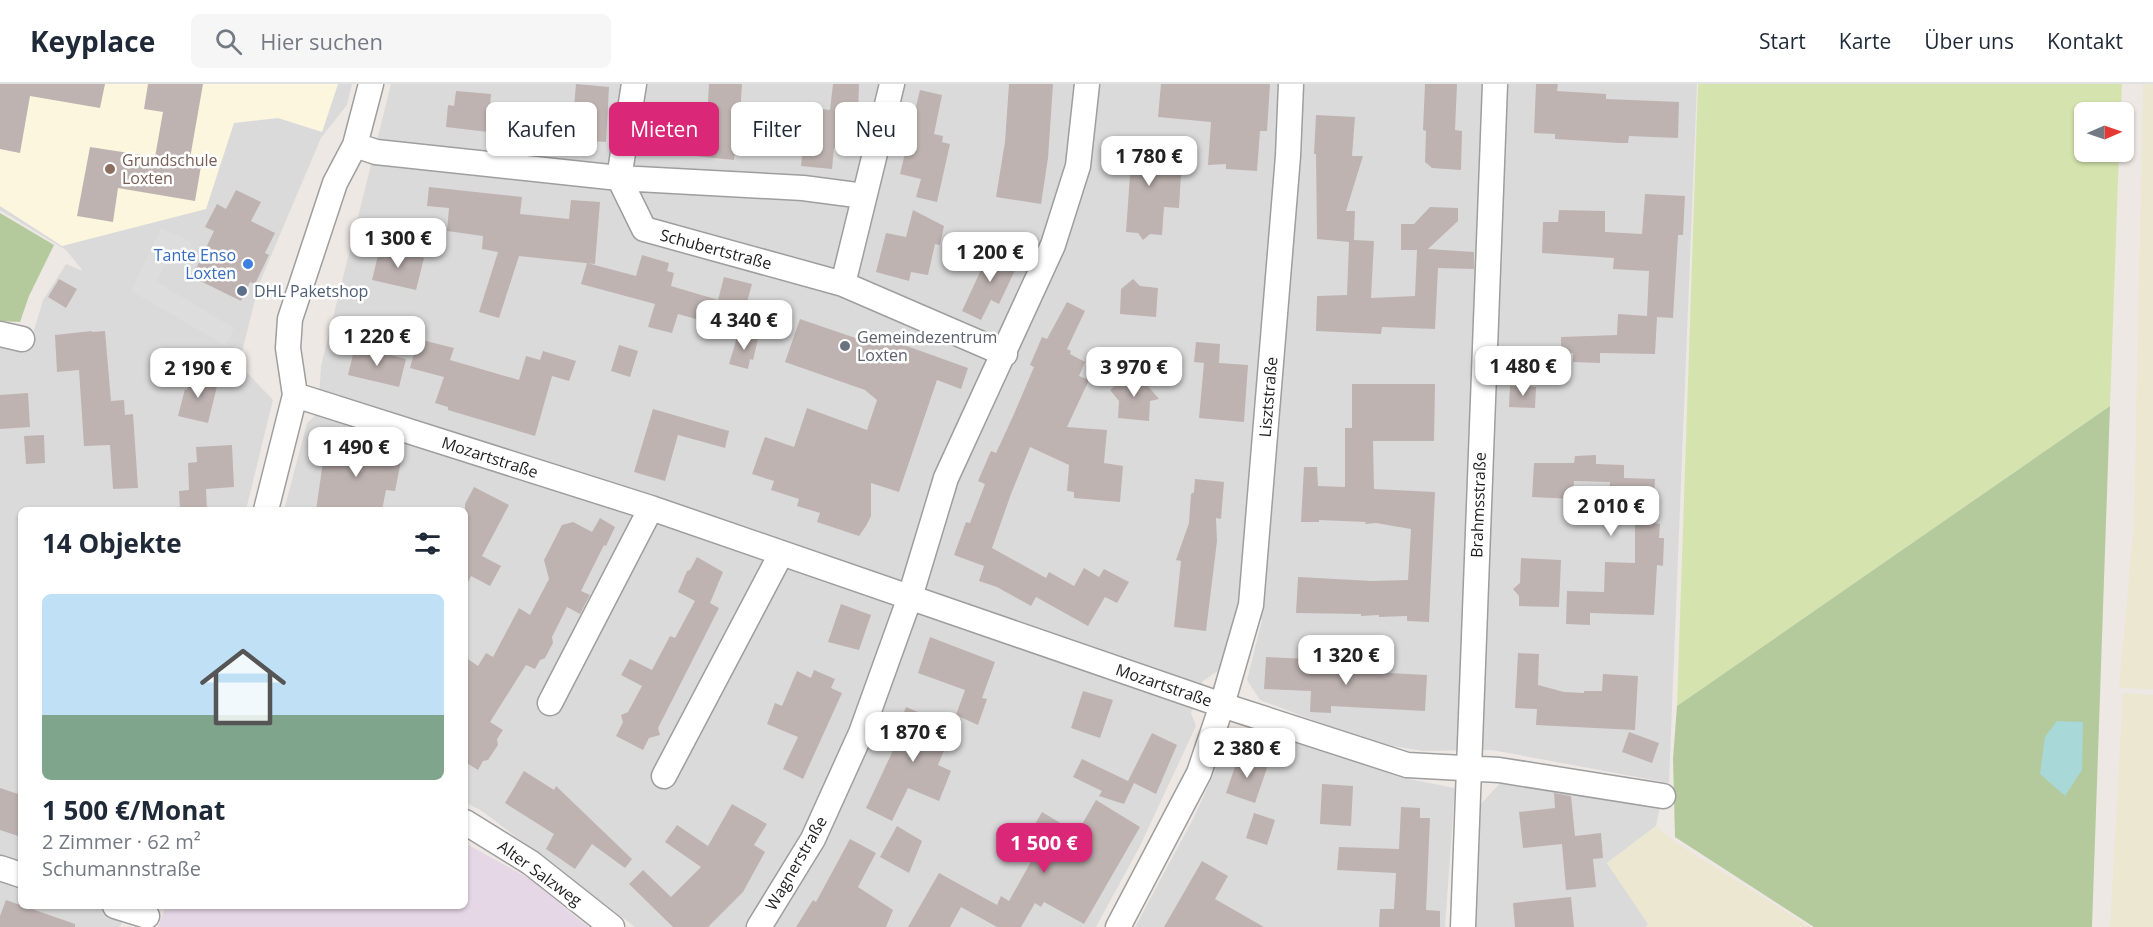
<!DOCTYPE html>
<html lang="de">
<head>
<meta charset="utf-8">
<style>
	:root { --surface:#fff; --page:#f6f6f7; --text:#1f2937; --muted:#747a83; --line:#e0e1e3; --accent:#db2777 }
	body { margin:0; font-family:"Open Sans",sans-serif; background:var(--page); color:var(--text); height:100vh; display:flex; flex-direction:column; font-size:22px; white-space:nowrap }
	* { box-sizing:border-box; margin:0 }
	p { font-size:20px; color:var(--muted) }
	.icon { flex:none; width:33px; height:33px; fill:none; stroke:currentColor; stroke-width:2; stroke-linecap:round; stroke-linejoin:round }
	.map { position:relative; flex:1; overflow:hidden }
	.drawer { position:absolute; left:18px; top:423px; width:450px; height:402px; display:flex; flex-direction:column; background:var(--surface); border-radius:9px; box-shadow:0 2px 4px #0004 }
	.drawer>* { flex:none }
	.banner { position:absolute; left:486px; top:18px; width:570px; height:54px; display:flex; gap:12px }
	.needle { width:39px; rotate:88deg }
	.controls { position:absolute; left:2074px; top:18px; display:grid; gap:12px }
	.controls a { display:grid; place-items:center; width:60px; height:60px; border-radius:9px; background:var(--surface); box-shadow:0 2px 4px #0004; font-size:30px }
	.price { position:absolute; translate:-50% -51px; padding:0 14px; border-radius:12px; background:#fff; color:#222; font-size:20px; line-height:39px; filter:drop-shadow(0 2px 3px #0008) }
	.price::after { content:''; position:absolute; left:50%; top:36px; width:18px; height:14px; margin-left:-9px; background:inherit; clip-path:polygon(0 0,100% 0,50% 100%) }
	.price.on { background:var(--accent); color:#fff }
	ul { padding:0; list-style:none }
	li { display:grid; align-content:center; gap:12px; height:318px; padding:0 24px }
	li span { display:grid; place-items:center; height:186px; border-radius:9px; color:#555 }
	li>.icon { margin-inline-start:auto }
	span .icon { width:108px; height:108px; fill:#fffc; stroke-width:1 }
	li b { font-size:26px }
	h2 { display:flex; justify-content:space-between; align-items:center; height:72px; padding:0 24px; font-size:26px }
	.tag { padding:0 21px; border-radius:9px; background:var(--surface); box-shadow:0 2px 4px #0004; font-size:21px; line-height:54px }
	.tag.on { background:var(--accent); color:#fff }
	header { display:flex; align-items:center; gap:36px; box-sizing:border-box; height:84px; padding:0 30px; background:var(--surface); border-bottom:2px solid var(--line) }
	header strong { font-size:28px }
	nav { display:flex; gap:33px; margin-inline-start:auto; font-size:21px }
	.search { width:420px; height:54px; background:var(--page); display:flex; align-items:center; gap:15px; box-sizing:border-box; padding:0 21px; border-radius:9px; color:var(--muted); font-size:22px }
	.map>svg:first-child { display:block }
	.residential { fill:#dbdadb }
	.industrial { fill:#e6d7e6 }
	.education { fill:#fcf6df }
	.farmland { fill:#ebe7d1 }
	.grass { fill:#d5e4ae }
	.forest { fill:#b4ca9c }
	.parking { fill:#ddd }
	.water { fill:#a8d8d8 }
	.building { fill:#beb3b1 }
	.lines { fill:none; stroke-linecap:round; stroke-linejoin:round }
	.minor-casing { stroke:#9e9e9e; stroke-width:27 }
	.minor { stroke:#fff; stroke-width:24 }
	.education-dot { fill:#8d6e63; stroke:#fff; stroke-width:2 }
	.shop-dot { fill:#3f7fe0; stroke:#fff; stroke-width:2 }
	.service-dot { fill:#5c6f8a; stroke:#fff; stroke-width:2 }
	.worship-dot { fill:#6b7280; stroke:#fff; stroke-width:2 }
	.labels { text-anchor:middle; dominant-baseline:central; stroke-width:5; stroke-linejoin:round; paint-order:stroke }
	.education-label { font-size:16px; fill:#785e54; stroke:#fff; text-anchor:start }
	.street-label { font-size:16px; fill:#1d1d1d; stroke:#fff }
	.shop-label { font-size:16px; fill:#366cbe; stroke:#fff; text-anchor:end }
	.service-label { font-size:16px; fill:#4e5e75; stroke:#fff; text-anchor:start }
	.worship-label { font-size:16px; fill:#5b616d; stroke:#fff; text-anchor:start }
</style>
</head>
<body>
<header>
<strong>Keyplace</strong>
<div class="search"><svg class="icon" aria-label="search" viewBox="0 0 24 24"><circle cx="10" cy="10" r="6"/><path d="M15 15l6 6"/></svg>Hier suchen</div>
<nav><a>Start</a><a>Karte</a><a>Über uns</a><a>Kontakt</a></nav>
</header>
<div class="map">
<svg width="2153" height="843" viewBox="0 0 2153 843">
	<rect width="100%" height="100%" fill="#eee8e4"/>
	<path class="residential" d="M0 0H352L347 21 321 54 259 200 239 280 273 316 246 426H21V822H128L120 843H0V260L29 263 43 216 66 180 83 187 66 166 0 126Z
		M391 0H1697L1669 699 1492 666 1424 667 1373 659 1260 616 1247 596 1262 536 1237 533 1225 582 1203 597 1191 629 1196 642 1139 764 1096 843H635L482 727 465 718V426H284L307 339 318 329 321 282Z
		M1255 646 1409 695 1455 704 1445 843H1135L1193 735 1231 652Z
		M1501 698 1660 724 1656 742 1607 779 1648 840 1646 843H1475L1480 721Z"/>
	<path class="industrial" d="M465 759 530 795 588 843H158L166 822H465Z"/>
	<path class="education" d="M0 0H338L322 48 278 34 234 39 206 125 62 162 0 122Z"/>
	<path class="farmland" d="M2143 0H2153V605L2119 604 2134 438Z
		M2123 609 2153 611V843H2110Z
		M1656 742 1675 758 1810 843H1646L1648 840 1607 779Z"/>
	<path class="grass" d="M1698 0H2122L2121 28H2085V68H2119L2110 322 1677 622Z"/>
	<path class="forest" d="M0 129 54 161 29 212 20 238 0 237Z
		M2110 322 2092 843H1814L1675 753 1673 675 1677 622Z"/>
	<path class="parking" d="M161 144 193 159 183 180 169 172 157 198 234 244 226 262 131 207Z"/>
	<path class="water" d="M2057 637 2083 638 2082 686 2065 712 2040 690 2045 653Z"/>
	<path class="building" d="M0 0H105L100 24 30 12 20 69 0 65Z
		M148 0H203L189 80 201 82 195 117 118 104 113 138 77 132 90 63 155 73 163 28 144 25Z
		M576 0 609 3 606 58 576 56 579 24 574 23Z
		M709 0H742L740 32 757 34 753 56 736 54 734 76 695 72 696 70 681 69 684 33 707 35Z
		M833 0H859L858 30 842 28 839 64H834L832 85 801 82 807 23 830 26Z
		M1009 0H1053L1048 74 1041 120 996 113 1005 58Z
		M1161 0H1270L1267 47H1260L1257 87 1226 85V80L1208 81 1211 38 1158 33Z
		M1425 0H1457L1455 46 1462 47 1461 86 1432 84 1425 78 1426 47 1423 46Z
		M1536 0H1558L1557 7 1606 10V15L1679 18 1678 54 1629 52 1628 59H1619L1555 55V50L1534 49Z
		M920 6 942 11 934 50 943 52 942 58 950 60 937 118 916 113 921 95 900 90Z
		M456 7 491 10 488 48 446 43 448 21 454 22Z
		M1316 31 1355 33 1352 72H1363L1346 127H1355L1354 156 1374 157 1371 214 1415 212 1417 166H1401V140H1414L1430 123 1458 124V137L1428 165 1474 168V185L1438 184 1435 245 1382 243 1381 250 1316 247 1317 212 1347 211 1349 158 1317 155 1316 70H1314Z
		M1118 59 1159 62 1158 75 1182 74 1179 124 1164 123 1162 151 1150 150 1143 156 1138 149 1126 148 1130 91 1116 90Z
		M429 103 522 113 520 130 569 135 571 116 600 118 595 180 519 172 499 234 479 228 498 168 482 165 483 152 447 147 449 124 427 122Z
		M236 106 261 118 251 137 275 149 265 169 269 171 255 200 250 198 241 217 192 193 214 147 205 143 217 120 226 125Z
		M1645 110 1685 112 1683 151H1678L1673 234 1657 233 1655 270 1600 269V279L1573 278V269L1561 268V253L1617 251 1618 230 1647 232 1649 187 1613 185 1614 174 1542 169 1543 138H1558L1559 126 1605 127V148L1642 150Z
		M913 126 944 142 940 161 935 160 928 191 911 188 909 197 876 188 886 149 906 153Z
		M380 163 424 174 416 206 372 196Z
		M991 164 1019 178 999 220 991 216 981 236 962 227Z
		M642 171 669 179 667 187 674 189 671 202 718 216 724 193 752 200 739 247 678 230 672 249 648 243 655 220 581 200 587 179 636 192Z
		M59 195 77 205 66 224 48 213Z
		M1133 195 1140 202 1158 204 1156 233 1120 230 1121 205Z
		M1067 218 1085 227 1067 265 1071 267 1070 270 1085 278 1079 292 1089 296 1067 343 1107 346 1104 379 1123 382 1120 418 1074 414V408L1067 407 1069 381 1030 363 1011 410 992 464 1046 494 1049 488 1074 502 1084 484 1099 493 1104 485 1129 498 1117 519 1105 513 1088 542 1036 513 1031 522 997 503 979 497 984 482 954 471 966 438 970 439 985 400 978 397 991 367 996 369 1014 330 1034 283 1030 281 1042 253 1047 255Z
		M800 235 870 259 871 256 877 258 879 252 968 284 961 305 937 296 899 408 871 399V432L866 442 859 452 817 438 820 429 797 422 799 415 771 406 774 397 752 390 765 353 794 363 807 324 867 346 877 316 865 306 785 278Z
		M92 247V248L105 247 111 317 124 316 125 331 133 330 138 404 113 405 110 361 84 362 79 286 57 288 55 251Z
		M738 250 758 255 753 276 750 275 748 285 729 280Z
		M418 255 454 264 450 276 519 296 526 272 540 276 543 267 576 277 569 297 552 292 535 352 448 326V323L435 319 444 293 410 284Z
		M1196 258 1220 260 1219 279 1248 281 1244 338 1199 334 1204 279 1194 278Z
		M619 261 638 267 630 293 611 287Z
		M355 262 406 275 399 303 348 291Z
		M1134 286 1159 315 1150 317 1149 337 1118 334 1119 317 1110 306Z
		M191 291 218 298 208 339 178 332 185 305 187 306Z
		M1352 300H1435L1434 357H1373L1374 405 1435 408 1429 538 1407 537V532L1379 533V531L1361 532V530L1296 529 1298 493 1372 497 1408 496 1411 445 1376 439 1365 440 1366 438 1319 436V438H1301L1304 383H1317L1318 402 1345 403V344H1352Z
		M1510 302 1536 303 1535 324 1509 323Z
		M28 309 30 343 0 345V311Z
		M653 325 729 347 725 364 678 351 665 397 634 388Z
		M44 351 45 379 26 380 24 352Z
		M326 357 402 372 395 407 386 406 382 426H316Z
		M232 361 234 403 206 405 207 426H180L179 407 189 406 188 379 197 378 196 363Z
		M1596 371V380L1624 381V394L1655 395 1653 439 1660 440 1659 454H1664L1663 482 1657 481 1654 531 1590 529V541L1566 540 1567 507 1604 508 1605 478 1635 479V431L1608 430 1610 398 1574 397 1573 415 1532 413 1534 379H1574L1575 372Z
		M1195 395 1224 398 1221 435 1216 434 1217 457 1206 547 1174 543 1181 477 1176 476 1189 439 1191 410 1194 408Z
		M474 403 509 421 482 472 501 482 490 502 471 492 465 504V420Z
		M600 434 615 443 606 462 604 461 581 507 590 511 580 530 567 523 552 553 553 559 545 574 540 576 535 585 526 581 490 638 503 646 497 655 498 661 488 676 483 677 478 686 465 678V573L478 582 486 569 493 573 519 524 530 531 549 495 544 476 562 441 573 438 592 448Z
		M697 473 723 488 710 519 719 524 658 644 660 651 649 654 643 666 616 652 623 638 621 631 628 628 642 602 621 591 630 575 652 586 670 552 675 554 695 517 678 508 687 487 690 486Z
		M1521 474 1561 476 1559 523 1519 522V512L1513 505 1520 499Z
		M841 520 871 531 859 566 828 558Z
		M930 553 995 578 982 614 987 615 978 641 956 631 965 606 918 589Z
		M1518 569 1539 570 1538 601 1564 608 1584 609V607H1602L1603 590 1638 592 1635 646 1536 641 1537 625 1515 624Z
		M1266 573 1333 576V586L1427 591 1425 627 1331 622V629L1310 628 1311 607 1264 605Z
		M814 586 835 595 831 604 842 609 803 695 783 685 798 653 767 640 775 619 782 622 797 587 811 594Z
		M1083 607 1113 616 1100 654 1071 644Z
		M906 623 954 643 938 681 951 687 939 717 908 704 892 737 866 724 896 660 892 658Z
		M1629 648 1659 659 1652 679 1622 668Z
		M1152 649 1177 661 1156 710 1134 699 1124 720 1099 712 1102 707 1073 693 1082 675 1128 697Z
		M1239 671 1268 681 1255 719 1226 709Z
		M524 687 554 706 556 702 632 775 625 784 592 760 575 785 546 765 554 750 505 719Z
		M1322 700 1353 702 1351 742 1320 740Z
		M0 704 21 711V753L0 746Z
		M1554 709 1571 712 1575 752 1601 749 1603 774 1593 775 1596 803 1566 806 1562 760 1523 764 1519 728 1555 724Z
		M1096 716 1140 743 1084 840 1044 818 1041 823 1035 819 1021 843H997L961 823 950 843H908L939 789 997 821 1001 812 1009 817 1033 774 1020 766 1042 728 1077 749Z
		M732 720 767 740 754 761 765 768 743 808 708 843H673L629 800 643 786 671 813 701 783 665 758 677 741 708 762Z
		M1401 723 1420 724V734H1430L1426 826 1440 827V843H1379L1380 825H1394L1396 789 1337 786 1339 763 1399 765Z
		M1254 729 1275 736 1267 761 1246 754Z
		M897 742 922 757 909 789 880 773Z
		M850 755 876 769 858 803 893 826 886 843H796L813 816 816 818Z
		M1202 777 1228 792 1215 815 1264 843H1164Z
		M1571 813 1574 843H1515L1513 819Z
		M6 816 75 840V843H0V832Z"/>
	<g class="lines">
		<defs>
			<path id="minor" d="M634 0 619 94 803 104 864 112
				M355 61 376 68 619 94 644 145 843 200 1005 270
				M843 200 892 0
				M0 250 22 255
				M295 311 651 424 1222 621 1407 681 1499 686 1663 712
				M266 426 295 311 288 264 290 235 335 99 355 61 371 0
				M550 619 651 424
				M664 692 781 470
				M465 738 531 779 612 843
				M0 784 21 791
				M115 822 147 832
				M759 843 813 755 861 649 910 513 946 394 1053 161 1078 82 1087 0
				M1118 843 1199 689 1222 621 1251 521 1288 72 1291 0
				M1463 843 1495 0"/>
		</defs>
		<use href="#minor" class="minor-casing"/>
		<use href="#minor" class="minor"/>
	</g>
	<circle class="education-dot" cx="110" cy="85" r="6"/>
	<circle class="shop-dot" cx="248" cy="180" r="6"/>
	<circle class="service-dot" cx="242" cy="207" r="6"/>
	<circle class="worship-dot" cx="845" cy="262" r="6"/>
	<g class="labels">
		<g class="education-label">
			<text x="122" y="76">Grundschule<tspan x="122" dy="18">Loxten</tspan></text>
		</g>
		<g class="street-label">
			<text transform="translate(716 165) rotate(15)">Schubertstraße</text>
			<text transform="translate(1268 313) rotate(-85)">Lisztstraße</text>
			<text transform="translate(490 373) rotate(18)">Mozartstraße</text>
			<text transform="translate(1478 421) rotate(-88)">Brahmsstraße</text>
			<text transform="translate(1164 601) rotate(19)">Mozartstraße</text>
			<text transform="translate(796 779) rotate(-60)">Wagnerstraße</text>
			<text transform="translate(540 789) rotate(36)">Alter Salzweg</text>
		</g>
		<g class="shop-label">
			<text x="236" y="171">Tante Enso<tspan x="236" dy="18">Loxten</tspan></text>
		</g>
		<g class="service-label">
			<text x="254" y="207">DHL Paketshop</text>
		</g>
		<g class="worship-label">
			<text x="857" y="253">Gemeindezentrum<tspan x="857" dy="18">Loxten</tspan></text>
		</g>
	</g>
</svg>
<div class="controls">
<a><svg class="needle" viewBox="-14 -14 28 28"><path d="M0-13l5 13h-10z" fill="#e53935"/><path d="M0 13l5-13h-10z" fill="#747a83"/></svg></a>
</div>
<b class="price" style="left:1149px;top:103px">1 780 €</b>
<b class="price" style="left:398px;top:185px">1 300 €</b>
<b class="price" style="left:990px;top:199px">1 200 €</b>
<b class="price" style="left:744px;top:267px">4 340 €</b>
<b class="price" style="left:377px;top:283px">1 220 €</b>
<b class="price" style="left:1523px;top:313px">1 480 €</b>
<b class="price" style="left:1134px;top:314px">3 970 €</b>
<b class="price" style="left:198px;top:315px">2 190 €</b>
<b class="price" style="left:356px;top:394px">1 490 €</b>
<b class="price" style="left:1611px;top:453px">2 010 €</b>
<b class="price" style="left:1346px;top:602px">1 320 €</b>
<b class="price" style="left:913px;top:679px">1 870 €</b>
<b class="price" style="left:1247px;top:695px">2 380 €</b>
<b class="price on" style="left:1044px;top:790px">1 500 €</b>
<div class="banner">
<a class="tag">Kaufen</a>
<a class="tag on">Mieten</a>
<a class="tag">Filter</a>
<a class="tag">Neu</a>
</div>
<section class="drawer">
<h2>14 Objekte<svg class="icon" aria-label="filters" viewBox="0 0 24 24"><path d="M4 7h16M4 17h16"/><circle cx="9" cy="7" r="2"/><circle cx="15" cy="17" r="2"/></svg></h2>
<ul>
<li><span style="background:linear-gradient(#bfe0f5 65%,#7fa58c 0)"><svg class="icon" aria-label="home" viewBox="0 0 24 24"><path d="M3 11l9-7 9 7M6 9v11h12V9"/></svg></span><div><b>1 500 €/Monat</b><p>2 Zimmer · 62 m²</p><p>Schumannstraße</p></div></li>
</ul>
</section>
</div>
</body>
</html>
